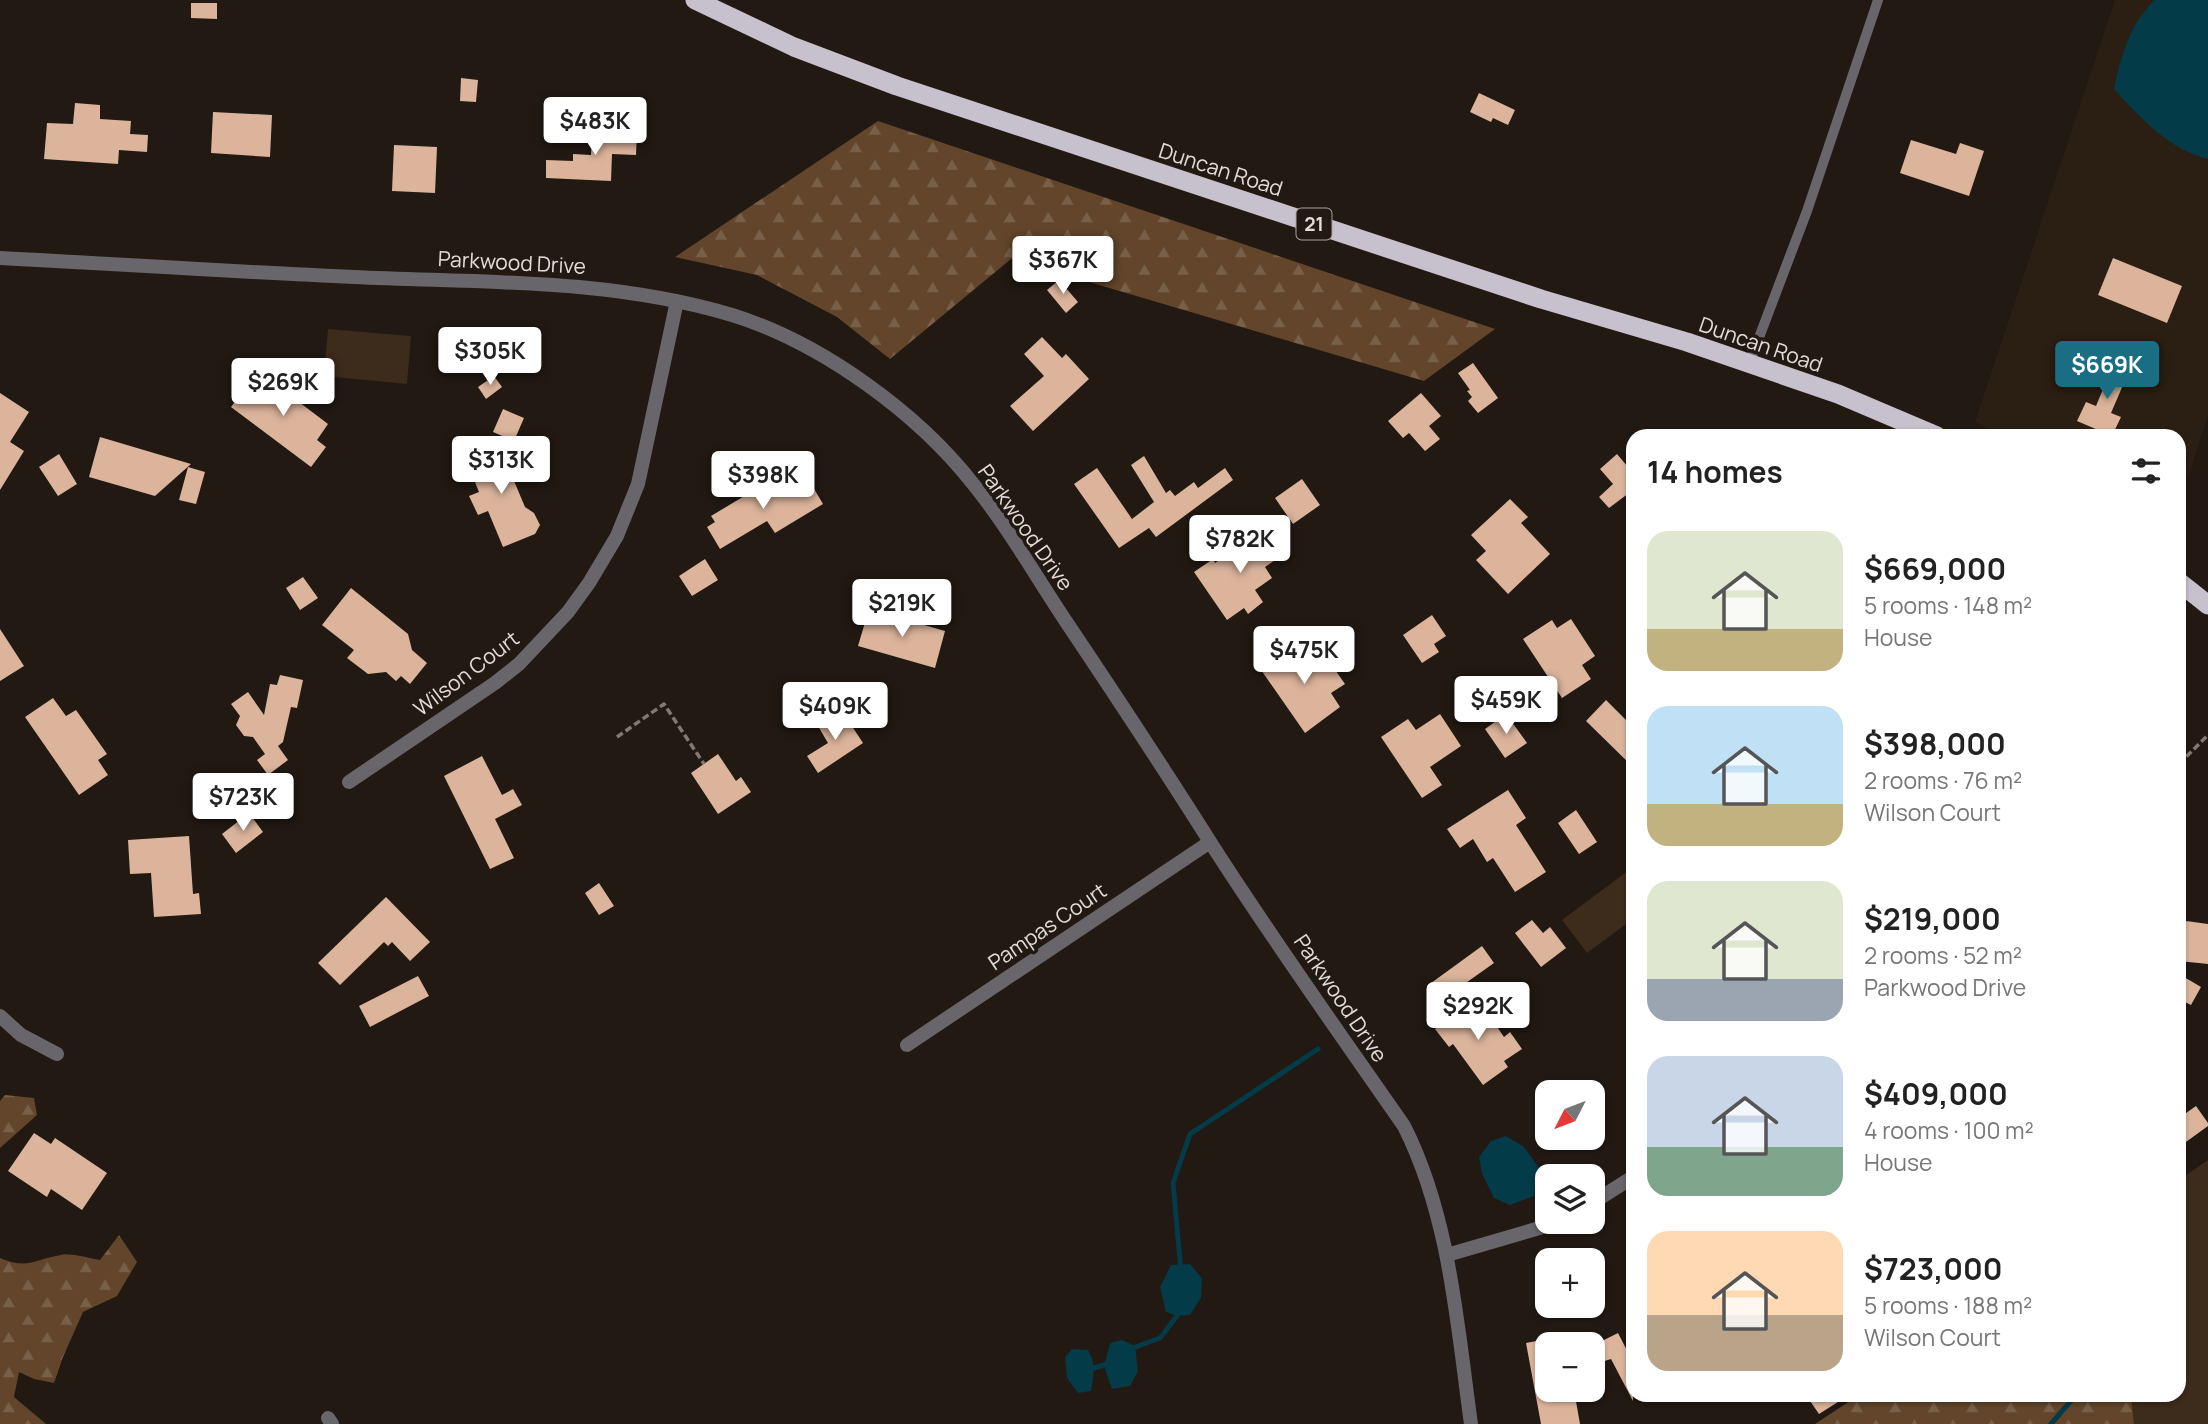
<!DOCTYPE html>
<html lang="en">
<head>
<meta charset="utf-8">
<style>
	:root { --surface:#fff; --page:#f2f2f2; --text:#222; --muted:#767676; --accent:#1a6e83 }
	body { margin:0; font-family:Manrope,sans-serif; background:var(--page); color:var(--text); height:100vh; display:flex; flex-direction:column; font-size:26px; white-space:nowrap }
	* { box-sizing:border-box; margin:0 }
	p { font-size:23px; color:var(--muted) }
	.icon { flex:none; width:38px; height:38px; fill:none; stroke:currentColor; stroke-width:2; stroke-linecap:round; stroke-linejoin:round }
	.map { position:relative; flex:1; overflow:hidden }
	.drawer { position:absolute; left:1626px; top:429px; width:560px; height:973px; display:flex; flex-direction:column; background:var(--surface); border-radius:21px; box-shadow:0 2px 5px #0004 }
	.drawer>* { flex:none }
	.needle { width:46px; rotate:228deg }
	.fabs { position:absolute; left:1535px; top:1080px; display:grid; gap:14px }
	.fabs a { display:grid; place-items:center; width:70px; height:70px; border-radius:14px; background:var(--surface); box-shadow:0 2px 5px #0004; font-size:35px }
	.price { position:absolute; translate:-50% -60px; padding:0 16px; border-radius:7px; background:#fff; color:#222; font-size:23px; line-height:46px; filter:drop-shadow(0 2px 4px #0008) }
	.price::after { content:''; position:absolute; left:50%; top:42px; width:21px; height:16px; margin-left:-10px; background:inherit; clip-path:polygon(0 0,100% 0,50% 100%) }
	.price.on { background:var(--accent); color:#fff }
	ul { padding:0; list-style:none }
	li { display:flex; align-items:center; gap:21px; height:175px; padding:0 21px }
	li span { display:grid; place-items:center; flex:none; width:196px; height:140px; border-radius:21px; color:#555 }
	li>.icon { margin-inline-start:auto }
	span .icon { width:84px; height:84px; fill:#fffc; stroke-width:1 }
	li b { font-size:30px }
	h2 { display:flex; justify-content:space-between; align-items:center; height:84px; padding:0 21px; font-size:30px }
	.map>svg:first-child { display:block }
	.built { fill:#2b1e12 }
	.grass { fill:#3d2b1b }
	.forest { fill:url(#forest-firs) }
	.water { fill:#033b48 }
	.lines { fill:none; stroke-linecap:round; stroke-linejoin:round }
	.stream { stroke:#033b48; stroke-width:5 }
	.building { fill:#dcb49c }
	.path { stroke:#817a74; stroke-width:3.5; stroke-dasharray:7 3.5; stroke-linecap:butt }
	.service { stroke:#68656b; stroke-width:10 }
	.minor { stroke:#68656b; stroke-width:14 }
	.trunk { stroke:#c6c1cd; stroke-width:19 }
	.labels { text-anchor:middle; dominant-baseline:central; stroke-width:7; stroke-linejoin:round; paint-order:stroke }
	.shield { fill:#211912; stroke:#a9a29d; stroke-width:2 }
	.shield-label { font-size:19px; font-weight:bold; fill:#e3ddd8 }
	.street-label { font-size:21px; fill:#e3ddd8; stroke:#211912 }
</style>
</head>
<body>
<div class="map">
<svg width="2208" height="1424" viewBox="0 0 2208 1424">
	<defs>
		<pattern id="forest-firs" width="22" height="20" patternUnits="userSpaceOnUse" patternTransform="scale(1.75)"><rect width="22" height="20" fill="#62452a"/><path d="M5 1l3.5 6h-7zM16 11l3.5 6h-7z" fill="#785f48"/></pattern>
	</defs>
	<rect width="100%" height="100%" fill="#211912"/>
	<path class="built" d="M2115 0H2208V416L2179 504V436H2003L1975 422Z"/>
	<path class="grass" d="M328 329 411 336 407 384 324 376Z
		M1625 873 1633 883V919L1587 953 1562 920Z
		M2208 1160V1424H2134L2131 1395H2179V1180Z"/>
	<path class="forest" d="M878 121 1495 329 1424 381 1011 259 890 359 837 317 757 275 675 257Z
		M5 1095 34 1098 37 1115 0 1148V1101Z
		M119 1235 137 1262 117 1296 83 1312 63 1357 54 1383 34 1379 19 1372 14 1397 46 1424H0V1258C28 1270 35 1259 61 1255 72 1253 88 1258 100 1260Z
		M1859 1395H2131L2134 1424H1815Z"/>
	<path class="water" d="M2155 0H2208V159C2170 150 2139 117 2114 89 2121 57 2129 24 2155 0Z
		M1506 1136 1524 1147 1542 1172 1534 1196 1510 1205 1494 1198 1482 1174 1479 1157 1491 1141Z
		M1190 1264 1202 1278 1201 1298 1190 1315 1177 1316 1166 1312 1160 1287 1171 1265Z
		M1122 1340 1135 1346 1138 1371 1130 1386 1112 1389 1104 1366 1110 1343Z
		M1072 1349 1088 1350C1096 1364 1094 1375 1091 1391L1078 1393 1067 1378 1065 1357Z"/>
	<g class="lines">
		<path class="stream" d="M1181 1271 1173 1183 1190 1134 1318 1049
			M1130 1349 1160 1338 1177 1316 1178 1309
			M1094 1368 1107 1364
			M2051 1424 2076 1395"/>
	</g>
	<path class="building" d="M191 3H217V19L191 18Z
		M461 78 478 80 476 102 460 101Z
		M1479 93 1515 110 1508 125 1493 118 1491 122 1470 112Z
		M75 103 100 105V119L131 121 130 134 148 135 147 152 119 150 118 164 44 159 47 123 73 124Z
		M213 112 272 115 270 157 211 153Z
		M592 129 637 131 636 155 612 154 611 181 546 178V160L573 161V154L591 155Z
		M1911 140 1956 154 1960 143 1984 151 1969 196 1900 173Z
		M394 145 437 147 435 193 392 191Z
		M2113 258 2182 286 2167 323 2098 295Z
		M1059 280 1078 302 1066 313 1047 290Z
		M1042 337 1062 358 1066 354 1089 379 1033 431 1010 406 1044 376 1024 354Z
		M2116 358 2132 364 2111 413 2121 417 2112 436 2077 421 2086 402 2096 406Z
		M1473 363 1498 398 1478 413 1468 401 1472 397 1467 391 1470 390 1458 373Z
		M256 374 283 394 292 383 305 393 299 402 328 424 317 440 326 447 311 467 231 407Z
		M494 376 502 387 486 399 478 387Z
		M0 393 29 412 10 442 24 451 0 490Z
		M1421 393 1441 416 1429 426 1440 439 1425 451 1409 433 1403 438 1388 421Z
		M503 409 524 418 514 441 493 432Z
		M100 437 191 464 155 496 89 477Z
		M507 444 513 459 509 469 525 507 534 513 540 525 535 534 503 547 488 511 478 515 469 496 479 492 466 460Z
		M59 454 77 484 58 496 39 467Z
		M1617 454 1633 473V490L1609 508 1599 497 1613 484 1600 469Z
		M1144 456 1166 493 1170 490 1175 496 1194 482 1198 488 1225 468 1233 480 1156 537 1149 528 1119 548 1074 484 1097 468 1132 519 1154 502 1131 465Z
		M188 467 205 472 196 504 179 500Z
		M780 479 789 494 810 482 823 504 775 533 767 521 720 549 707 527 715 522 711 516 761 486 763 489Z
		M1302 479 1320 505 1293 524 1275 498Z
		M1510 499 1528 517 1521 523 1550 554 1508 594 1476 560 1486 551 1471 535Z
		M1263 529 1281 556 1265 567 1272 578 1255 590 1263 602 1248 614 1244 608 1227 620 1194 572 1213 559 1215 563Z
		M705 559 718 580 692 596 679 576Z
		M303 577 318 598 300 610 286 588Z
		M351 588 408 634 412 650 427 663 410 684 401 676 396 681 386 672 368 674 347 658 354 650 322 625Z
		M869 609 945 631 935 668 858 646Z
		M1432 615 1446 636 1434 644 1439 652 1422 663 1403 635Z
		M1571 619 1595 656 1582 665 1591 679 1562 698 1523 639 1552 620 1557 628Z
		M0 629 24 666 0 681Z
		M1284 649 1293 662 1311 649 1322 665 1329 661 1345 684 1331 693 1340 707 1305 733 1259 667Z
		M280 675 303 680 297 708 291 707 283 742 278 746 288 760 268 775 257 760 265 754 253 737 244 736 236 725 240 716 231 704 248 692 264 715 270 684 277 685Z
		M53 698 66 716 76 710 107 754 98 760 108 775 79 795 25 717Z
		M1606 700 1633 727V767L1586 721Z
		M842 711 863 743 818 773 807 756 828 743 818 726Z
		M1440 714 1461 746 1430 767 1442 785 1422 798 1381 737 1408 719 1416 730Z
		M1506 714 1527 743 1505 758 1485 729Z
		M718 754 736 781 741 777 751 792 718 814 691 773Z
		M482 756 502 795 513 789 522 805 495 819 514 858 490 869 444 776Z
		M1508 790 1526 818 1516 825 1546 872 1515 892 1493 858 1487 862 1473 839 1460 848 1447 829Z
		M1576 810 1597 842 1579 854 1558 823Z
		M249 813 263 832 236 853 222 834Z
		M189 836 193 894 199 893 201 914 154 917 151 873 130 874 128 840Z
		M599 883 614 906 599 915 585 893Z
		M386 897 430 942 410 961 392 942 388 946 384 942 340 985 318 963Z
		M1532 920 1543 933 1550 927 1566 948 1541 967 1515 933Z
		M2179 920 2208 924V964L2179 961Z
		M1482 946 1494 963 1439 1002 1427 986Z
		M2179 974 2201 987 2191 1005 2179 999Z
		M418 976 429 996 370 1027 359 1006Z
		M1433 1010 1489 1015 1504 1037 1510 1032 1522 1049 1504 1061 1508 1067 1483 1085 1453 1044 1449 1047 1435 1029 1443 1023Z
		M2196 1106 2208 1123V1126L2179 1147V1118Z
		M34 1133 51 1144 55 1138 107 1173 82 1210 51 1189 47 1197 8 1171Z
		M1618 1333 1633 1362V1401L1611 1359 1592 1365V1346Z
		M1547 1339V1390H1574L1580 1424H1541L1526 1343Z
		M1806 1395H1849L1819 1414Z"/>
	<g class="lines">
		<path class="path" d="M617 737 664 704 704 764
			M2179 764 2208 735"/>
		<path class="service" d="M1749 364 1807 211 1878 0"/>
		<path class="minor" d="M0 258C118 264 236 272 354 277 481 283 609 278 732 315 820 342 917 412 974 485 1008 527 1035 575 1065 620 1116 696 1166 772 1214 848 1275 943 1340 1034 1404 1126 1450 1217 1457 1324 1471 1424
			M349 782 495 683 519 664 568 612 589 583 617 536 638 484 677 301
			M0 1016 21 1035 57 1054
			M907 1045 1210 842
			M1592 1203 1633 1177
			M1447 1255 1560 1222
			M328 1418 332 1424"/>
		<path class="trunk" d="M695 0 794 47 897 86 1541 299 1687 342 1838 394 1937 436
			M2179 582 2208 605"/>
	</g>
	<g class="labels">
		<rect class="shield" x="1296.5" y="208.5" width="35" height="31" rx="5"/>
		<g class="shield-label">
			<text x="1314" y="224">21</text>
		</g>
		<g class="street-label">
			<text transform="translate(1221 169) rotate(18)">Duncan Road</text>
			<text transform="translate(512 262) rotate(3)">Parkwood Drive</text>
			<text transform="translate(1761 344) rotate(19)">Duncan Road</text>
			<text transform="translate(1026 527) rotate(55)">Parkwood Drive</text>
			<text transform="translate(466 673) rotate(-37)">Wilson Court</text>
			<text transform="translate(1047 926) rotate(-34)">Pampas Court</text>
			<text transform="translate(1341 998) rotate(56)">Parkwood Drive</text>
		</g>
	</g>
</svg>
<div class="fabs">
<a><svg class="needle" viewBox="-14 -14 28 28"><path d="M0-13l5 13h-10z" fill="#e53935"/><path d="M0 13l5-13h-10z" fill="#767676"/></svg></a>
<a><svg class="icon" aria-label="layers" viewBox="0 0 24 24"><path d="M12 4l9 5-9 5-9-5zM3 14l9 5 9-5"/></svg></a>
<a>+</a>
<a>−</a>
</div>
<b class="price" style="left:595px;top:157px">$483K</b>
<b class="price" style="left:1063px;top:296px">$367K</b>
<b class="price" style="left:490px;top:387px">$305K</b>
<b class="price on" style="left:2107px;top:401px">$669K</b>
<b class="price" style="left:283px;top:418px">$269K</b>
<b class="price" style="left:501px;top:496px">$313K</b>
<b class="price" style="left:763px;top:511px">$398K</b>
<b class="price" style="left:1240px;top:575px">$782K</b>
<b class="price" style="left:902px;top:639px">$219K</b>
<b class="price" style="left:1304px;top:686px">$475K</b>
<b class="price" style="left:1506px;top:736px">$459K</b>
<b class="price" style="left:835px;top:742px">$409K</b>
<b class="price" style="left:243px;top:833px">$723K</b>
<b class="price" style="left:1478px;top:1042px">$292K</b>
<section class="drawer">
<h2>14 homes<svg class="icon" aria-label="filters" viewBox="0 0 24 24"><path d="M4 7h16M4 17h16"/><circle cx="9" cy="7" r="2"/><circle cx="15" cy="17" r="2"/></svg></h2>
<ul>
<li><span style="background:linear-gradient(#dfe7d0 70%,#c2b280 0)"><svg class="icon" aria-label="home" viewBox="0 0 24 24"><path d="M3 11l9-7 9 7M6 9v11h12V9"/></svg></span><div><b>$669,000</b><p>5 rooms · 148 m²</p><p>House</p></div></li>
<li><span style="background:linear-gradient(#bfe0f5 70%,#c2b280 0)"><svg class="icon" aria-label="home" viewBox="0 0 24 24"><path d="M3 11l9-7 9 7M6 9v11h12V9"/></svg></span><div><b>$398,000</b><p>2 rooms · 76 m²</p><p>Wilson Court</p></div></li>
<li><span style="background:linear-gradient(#dfe7d0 70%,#9aa5b1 0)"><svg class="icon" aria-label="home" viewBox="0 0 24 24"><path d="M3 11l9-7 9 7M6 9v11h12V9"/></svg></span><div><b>$219,000</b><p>2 rooms · 52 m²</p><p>Parkwood Drive</p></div></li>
<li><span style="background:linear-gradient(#c9d6e8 65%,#7fa58c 0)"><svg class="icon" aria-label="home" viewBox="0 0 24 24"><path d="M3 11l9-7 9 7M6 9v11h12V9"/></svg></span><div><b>$409,000</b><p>4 rooms · 100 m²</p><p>House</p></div></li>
<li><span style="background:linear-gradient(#ffd9b3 60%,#b9a48a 0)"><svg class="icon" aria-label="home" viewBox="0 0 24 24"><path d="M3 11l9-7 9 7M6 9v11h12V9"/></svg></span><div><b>$723,000</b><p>5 rooms · 188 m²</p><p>Wilson Court</p></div></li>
</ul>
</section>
</div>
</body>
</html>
